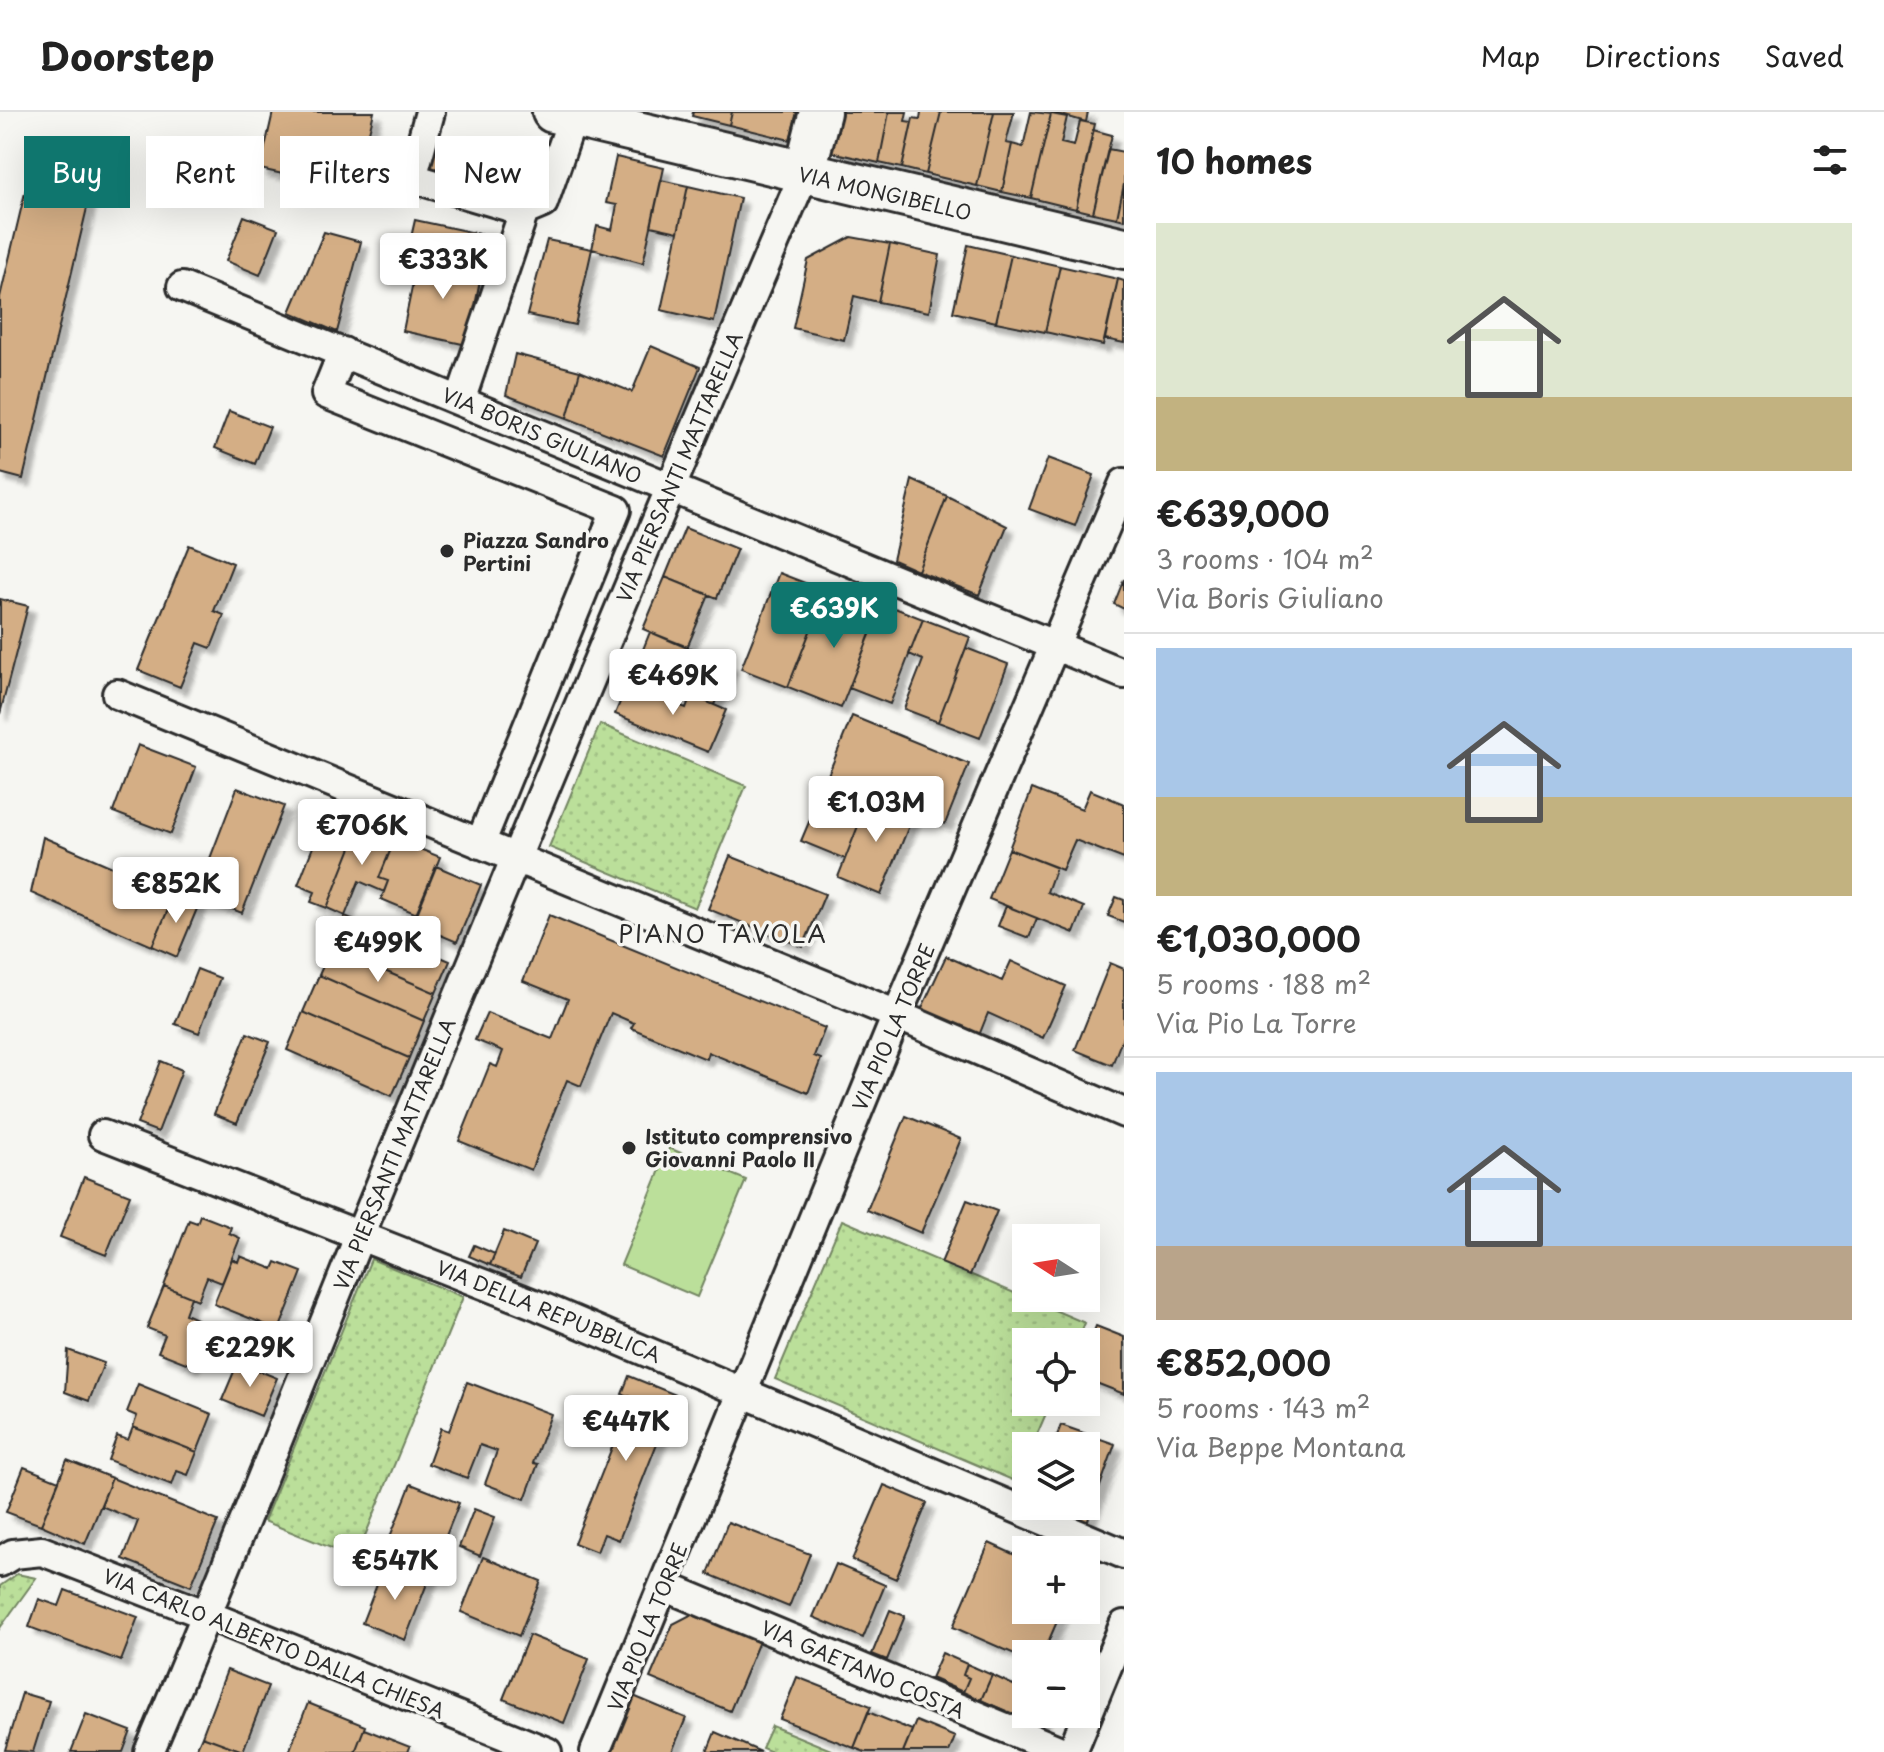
<!DOCTYPE html>
<html lang="en">
<head>
<meta charset="utf-8">
<style>
	:root { --surface:#fff; --page:#f2f2f2; --text:#222; --muted:#767676; --line:#e0e0e0; --accent:#0f766e }
	body { margin:0; font-family:"Playpen Sans",sans-serif; background:var(--page); color:var(--text); height:100vh; display:flex; flex-direction:column; font-size:30px; white-space:nowrap }
	* { box-sizing:border-box; margin:0 }
	p { font-size:26px; color:var(--muted) }
	.icon { flex:none; width:44px; height:44px; fill:none; stroke:currentColor; stroke-width:2; stroke-linecap:round; stroke-linejoin:round }
	.map { position:relative; flex:1; overflow:hidden }
	.drawer { display:flex; flex-direction:column; background:var(--surface); width:760px }
	.drawer>* { flex:none }
	.guide { position:absolute; left:24px; top:24px; width:760px; height:72px; display:flex; gap:16px }
	.needle { width:52px; rotate:282deg }
	.tools { position:absolute; left:1012px; top:1112px; display:grid; gap:16px }
	.tools a { display:grid; place-items:center; width:88px; height:88px; border-radius:0px; background:var(--surface); box-shadow:0 8px 32px #0002; font-size:40px }
	.price { position:absolute; translate:-50% -68px; padding:0 18px; border-radius:8px; background:#fff; color:#222; font-size:26px; line-height:52px; filter:drop-shadow(0 2px 4px #0008) }
	.price::after { content:''; position:absolute; left:50%; top:48px; width:24px; height:18px; margin-left:-12px; background:inherit; clip-path:polygon(0 0,100% 0,50% 100%) }
	.price.active { background:var(--accent); color:#fff }
	ul { padding:0; list-style:none }
	li { display:grid; align-content:center; gap:16px; height:424px; padding:0 32px }
	li+li { border-top:2px solid var(--line) }
	li span { display:grid; place-items:center; height:248px; border-radius:0px; color:#555 }
	li>.icon { margin-inline-start:auto }
	span .icon { width:144px; height:144px; fill:#fffc; stroke-width:1 }
	li b { font-size:34px }
	h2 { display:flex; justify-content:space-between; align-items:center; height:96px; padding:0 32px; font-size:34px }
	.pill { padding:0 28px; border-radius:0px; background:var(--surface); box-shadow:0 8px 32px #0002; font-size:28px; line-height:72px }
	.pill.active { background:var(--accent); color:#fff }
	header { display:flex; align-items:center; gap:48px; box-sizing:border-box; height:112px; padding:0 40px; background:var(--surface); border-bottom:2px solid var(--line) }
	header strong { font-size:38px }
	nav { display:flex; gap:44px; margin-inline-start:auto; font-size:28px }
	main { display:flex; flex:1; min-height:0 }
	.map>svg:first-child { display:block }
	.grass { fill:url(#grass-dots); stroke:#738562; stroke-width:2 }
	.park { fill:#bbdf9a; stroke:#738562; stroke-width:2 }
	.building { fill:#d4ae85; stroke:#2b2b2b; stroke-width:2; filter:url(#shadow) }
	.lines { fill:none; stroke-linecap:round; stroke-linejoin:round }
	.street-casing { stroke:#2b2b2b; stroke-width:34 }
	.secondary-casing { stroke:#2b2b2b; stroke-width:46 }
	.street { stroke:#f6f6f2; stroke-width:28 }
	.secondary { stroke:#f6f6f2; stroke-width:40 }
	.poi-dot { fill:#2b2b2b; stroke:#f6f6f2; stroke-width:3 }
	.labels { text-anchor:middle; dominant-baseline:central; stroke-width:7; stroke-linejoin:round; paint-order:stroke }
	.street-label { font-size:20px; fill:#2b2b2b; stroke:#f6f6f2 }
	.poi-label { font-size:20px; font-weight:bold; fill:#2b2b2b; stroke:#f6f6f2; text-anchor:start }
	.quarter-label { font-size:24px; letter-spacing:2px; fill:#2b2b2b; stroke:#f6f6f2 }
</style>
</head>
<body>
<header>
<strong>Doorstep</strong>
<nav><a>Map</a><a>Directions</a><a>Saved</a></nav>
</header>
<main>
<div class="map">
<svg width="1124" height="1640" viewBox="0 0 1124 1640">
	<defs>
		<pattern id="grass-dots" width="8" height="8" patternUnits="userSpaceOnUse" patternTransform="scale(2)"><rect width="8" height="8" fill="#bbdf9a"/><path d="M2 2h.1M6 6h.1" fill="none" stroke="#a1c085" stroke-width="1.8" stroke-linecap="round"/></pattern>
		<filter id="shadow"><feDropShadow dx="7" dy="7" stdDeviation="2" flood-color="#0004"/></filter>
	</defs>
	<rect width="100%" height="100%" fill="#f6f6f2"/>
	<filter id="ink" filterUnits="userSpaceOnUse"><feTurbulence type="fractalNoise" baseFrequency=".0125" numOctaves="2"/><feDisplacementMap in="SourceGraphic" scale="16" xChannelSelector="R" yChannelSelector="G"/><feConvolveMatrix kernelMatrix="1 2 1 2 8 2 1 2 1" color-interpolation-filters="sRGB"/></filter>
	<g filter="url(#ink)">
		<path class="grass" d="M600 612 746 674 695 796 549 735Z
			M842 1108 1085 1211 1077 1230H1026V1290H1051L1032 1334H1026V1349L1017 1370 775 1267Z
			M371 1147 463 1185 356 1446 264 1409Z
			M17 1462 36 1466 0 1516V1474Z
			M772 1614 836 1640H772L762 1636Z"/>
		<path class="park" d="M669 1036 746 1068 697 1185 621 1153Z"/>
		<path class="building" d="M273 0H374L355 78 260 57Z
			M693 0H732L729 13 692 4Z
			M732 0H797L790 28 729 13Z
			M842 0H889L879 51 831 40Z
			M889 0H907L905 9 912 10 902 56 879 51Z
			M921 0H941L926 62 902 56 913 6 920 7Z
			M941 0H994L977 74 926 62Z
			M994 0H1014L1006 31 1012 32 1002 80 977 74Z
			M1031 0 1051 2 1031 86 1002 80 1012 32 1023 35Z
			M1051 0H1088L1086 10Z
			M1051 2 1067 5 1061 31 1074 34 1080 9 1095 12 1076 97 1031 86Z
			M1093 18 1112 23 1093 101 1076 97Z
			M439 26 469 37 458 66 429 55Z
			M514 37 543 47 533 77 504 66Z
			M1108 37 1124 40V72L1117 106 1093 101Z
			M616 45 664 56 643 151 592 137 597 114 612 118 617 93 606 91Z
			M33 47 95 62 23 367 0 361V185Z
			M661 68 688 74 678 120 651 114Z
			M1124 72V108L1117 106Z
			M688 74 740 86 714 210 661 198Z
			M244 104 278 117 260 163 226 149Z
			M415 108 503 127 496 162 407 143Z
			M324 120 361 130 337 220 290 200Z
			M851 125 890 132 878 190 854 184 844 228 793 216 808 148Z
			M547 128 592 137 575 213 527 203Z
			M890 132 940 143 929 200 878 190Z
			M968 133 1011 143 996 210 953 200Z
			M1011 143 1060 154 1045 220 996 210Z
			M418 146 482 159 467 233 403 219Z
			M1060 154 1118 167 1103 233 1045 220Z
			M1118 167 1124 169V231L1105 227Z
			M651 234 700 255 664 344 567 306 580 259 632 280Z
			M515 242 580 259 567 306 506 283Z
			M229 299 270 315 255 352 215 336Z
			M1048 346 1094 363 1075 414 1029 397Z
			M912 368 947 384 918 459 893 448Z
			M947 384 1007 414 979 483 918 459Z
			M685 416 737 437 717 486 665 465Z
			M189 433 233 451 214 499 224 503 211 536 198 531 180 575 138 558Z
			M779 461 826 479 788 575 741 557Z
			M665 465 709 483 687 536 643 517Z
			M1124 467V497L1114 492Z
			M826 479 879 500 841 596 788 575Z
			M0 487 28 494 0 602Z
			M882 491 923 507 890 592 849 576Z
			M923 507 970 525 938 610 904 597 923 548 909 542Z
			M650 520 693 537 678 572 636 555Z
			M966 536 1008 552 980 626 938 610Z
			M693 537 731 553 714 593 691 583 693 578 678 572Z
			M627 573 686 596 691 583 726 598 708 640 615 602Z
			M852 604 969 652 945 712 828 663Z
			M138 633 196 655 171 722 113 700Z
			M828 663 871 681 860 709 817 691Z
			M237 676 284 694 242 801 196 783Z
			M1032 677 1082 697 1090 678 1124 692V747L1075 728 1062 758 1009 737Z
			M871 681 915 699 881 783 838 765Z
			M817 691 860 709 845 747 801 729Z
			M327 699 360 713 327 796 311 790 315 780 298 773Z
			M360 713 395 727 379 766 388 769 384 780 359 769 345 804 327 796Z
			M43 725 175 782 152 834 31 781Z
			M395 727 440 745 417 802 381 787 388 769 379 766Z
			M1009 737 1056 755 1047 780 1084 795 1074 821 989 787Z
			M730 744 825 782 803 835 708 797Z
			M436 754 481 773 457 830 412 811Z
			M175 782 199 792 177 845 152 834Z
			M1116 785 1124 788V810L1108 804Z
			M1006 794 1037 806 1029 826 998 814Z
			M549 803 825 916 814 944 821 947 808 981 708 940 706 947 631 916 634 911 611 901 581 974 567 968 531 1058 459 1029 490 952 497 955 503 939 475 928 487 901 552 927 568 887 523 869Z
			M345 804 450 849 436 881 331 836Z
			M331 836 436 881 424 909 319 863Z
			M946 844 1002 869 1011 849 1066 874 1043 926 988 901 978 926 920 900Z
			M1110 851 1124 857V922L1112 953 1075 938Z
			M197 857 220 866 199 921 175 912Z
			M319 863 424 909 409 946 303 900Z
			M303 900 409 946 392 984 287 938Z
			M247 921 270 930 237 1011 214 1002Z
			M161 949 182 958 158 1020 137 1012Z
			M906 1004 961 1027 921 1121 867 1098Z
			M84 1065 130 1083 106 1143 60 1125Z
			M967 1088 997 1099 970 1163 941 1151Z
			M200 1103 231 1115 229 1121 240 1126 222 1171 207 1165 198 1188 164 1174 189 1108 197 1111Z
			M504 1119 535 1132 521 1165 490 1153Z
			M474 1133 495 1142 490 1153 469 1144Z
			M240 1144 273 1157 276 1150 302 1160 279 1218 214 1192 232 1147 238 1150Z
			M164 1174 191 1185 185 1202 207 1212 191 1253 158 1240 165 1223 147 1216Z
			M1096 1214 1124 1225V1282L1086 1267V1239Z
			M68 1238 104 1251 89 1289 65 1280Z
			M238 1250 277 1266 261 1304 222 1288Z
			M629 1264 676 1283 619 1428 604 1422 597 1440 574 1431 632 1285 622 1282Z
			M467 1270 551 1302 533 1351 538 1352 525 1387 485 1372 497 1339 480 1333 467 1366 428 1352 441 1316 449 1319Z
			M138 1272 212 1302 197 1340 133 1315 137 1304 127 1300Z
			M1061 1313 1115 1332 1087 1411 1039 1394H1086V1334H1053Z
			M133 1315 197 1340 188 1363 177 1359 172 1373 108 1348 117 1324 128 1328Z
			M67 1348 112 1366 85 1432 41 1413Z
			M24 1355 59 1369 41 1413 6 1400Z
			M112 1366 218 1409 191 1474 123 1447 138 1409 101 1394Z
			M411 1372 459 1391 428 1469 380 1450Z
			M884 1373 927 1391 896 1467 852 1448Z
			M474 1397 495 1405 480 1444 459 1435Z
			M728 1410 810 1442 789 1495 708 1462Z
			M989 1431 1026 1448V1498H1062L1043 1542H1026V1547L953 1515Z
			M483 1445 541 1469 519 1524 461 1500Z
			M385 1452 428 1469 405 1528 362 1511Z
			M836 1452 885 1473 863 1526 813 1505Z
			M65 1478 138 1505 121 1549 29 1515 39 1487 59 1494Z
			M890 1498 905 1504 887 1548 872 1542Z
			M696 1500 760 1527 730 1599 650 1566 673 1512Z
			M529 1523 589 1547 564 1611 503 1587Z
			M942 1541 967 1552 963 1563 969 1566 963 1580 931 1566Z
			M967 1552 992 1563 981 1588 963 1580 969 1566 963 1563Z
			M227 1558 268 1574 243 1639 202 1624Z
			M992 1563 1026 1579V1602H1044L1039 1614 981 1588Z
			M797 1565 871 1594 854 1636 780 1607Z
			M22 1581 49 1589 33 1640 5 1638Z
			M631 1583 686 1606 672 1640H607Z
			M308 1591 365 1614 355 1640H289Z
			M868 1600 912 1618 903 1640H865L854 1636Z
			M86 1602 131 1619 123 1640H71Z
			M916 1609 955 1625 949 1640H903Z
			M364 1617 410 1635 408 1640H355Z
			M715 1620 761 1640H707Z
			M202 1624 243 1639V1640H195Z"/>
		<g class="lines">
			<defs>
				<path id="street" d="M430 0 412 66 524 99
					M182 175 1124 562
					M343 240 326 282 616 398 480 732
					M460 289 524 99 543 91 573 5
					M117 582 897 903 1124 1001
					M103 1023 539 1194 1124 1442
					M0 1450 13 1442 42 1439 207 1503 547 1640
					M664 1474 1063 1640
					M149 1640C222 1469 290 1296 360 1123 506 768 653 414 804 62
					M595 1640 897 903 1124 371
					M1072 1640 1124 1513"/>
				<path id="secondary" d="M553 0 1124 136
					M804 62 820 0"/>
			</defs>
			<use href="#street" class="street-casing"/>
			<use href="#secondary" class="secondary-casing"/>
			<use href="#street" class="street"/>
			<use href="#secondary" class="secondary"/>
		</g>
	</g>
	<g class="poi-dot">
		<circle cx="447" cy="439" r="8"/>
		<circle cx="629" cy="1036" r="8"/>
	</g>
	<g class="labels">
		<g class="street-label">
			<text transform="translate(885 81) rotate(13)">VIA MONGIBELLO</text>
			<text transform="translate(542 323) rotate(23)">VIA BORIS GIULIANO</text>
			<text transform="translate(679 355) rotate(-67)">VIA PIERSANTI MATTARELLA</text>
			<text transform="translate(893 915) rotate(-67)">VIA PIO LA TORRE</text>
			<text transform="translate(394 1042) rotate(-68)">VIA PIERSANTI MATTARELLA</text>
			<text transform="translate(549 1199) rotate(22)">VIA DELLA REPUBBLICA</text>
			<text transform="translate(647 1515) rotate(-68)">VIA PIO LA TORRE</text>
			<text transform="translate(274 1531) rotate(22)">VIA CARLO ALBERTO DALLA CHIESA</text>
			<text transform="translate(863 1557) rotate(23)">VIA GAETANO COSTA</text>
		</g>
		<g class="poi-label">
			<text x="463" y="428">Piazza Sandro<tspan x="463" dy="23">Pertini</tspan></text>
			<text x="645" y="1024">Istituto comprensivo<tspan x="645" dy="23">Giovanni Paolo II</tspan></text>
		</g>
		<g class="quarter-label">
			<text x="723" y="821">PIANO TAVOLA</text>
		</g>
	</g>
</svg>
<div class="tools">
<a><svg class="needle" viewBox="-14 -14 28 28"><path d="M0-13l5 13h-10z" fill="#e53935"/><path d="M0 13l5-13h-10z" fill="#767676"/></svg></a>
<a><svg class="icon" aria-label="locate" viewBox="0 0 24 24"><circle cx="12" cy="12" r="6"/><path d="M12 2v4M12 18v4M2 12h4M18 12h4"/></svg></a>
<a><svg class="icon" aria-label="layers" viewBox="0 0 24 24"><path d="M12 4l9 5-9 5-9-5zM3 14l9 5 9-5"/></svg></a>
<a>+</a>
<a>−</a>
</div>
<b class="price" style="left:443px;top:189px">€333K</b>
<b class="price active" style="left:834px;top:538px">€639K</b>
<b class="price" style="left:673px;top:605px">€469K</b>
<b class="price" style="left:876px;top:732px">€1.03M</b>
<b class="price" style="left:362px;top:755px">€706K</b>
<b class="price" style="left:176px;top:813px">€852K</b>
<b class="price" style="left:378px;top:872px">€499K</b>
<b class="price" style="left:250px;top:1277px">€229K</b>
<b class="price" style="left:626px;top:1351px">€447K</b>
<b class="price" style="left:395px;top:1490px">€547K</b>
<div class="guide">
<a class="pill active">Buy</a>
<a class="pill">Rent</a>
<a class="pill">Filters</a>
<a class="pill">New</a>
</div>
</div>
<section class="drawer">
<h2>10 homes<svg class="icon" aria-label="filters" viewBox="0 0 24 24"><path d="M4 7h16M4 17h16"/><circle cx="9" cy="7" r="2"/><circle cx="15" cy="17" r="2"/></svg></h2>
<ul>
<li><span style="background:linear-gradient(#dfe7d0 70%,#c2b280 0)"><svg class="icon" aria-label="home" viewBox="0 0 24 24"><path d="M3 11l9-7 9 7M6 9v11h12V9"/></svg></span><div><b>€639,000</b><p>3 rooms · 104 m²</p><p>Via Boris Giuliano</p></div></li>
<li><span style="background:linear-gradient(#a9c7e8 60%,#c2b280 0)"><svg class="icon" aria-label="home" viewBox="0 0 24 24"><path d="M3 11l9-7 9 7M6 9v11h12V9"/></svg></span><div><b>€1,030,000</b><p>5 rooms · 188 m²</p><p>Via Pio La Torre</p></div></li>
<li><span style="background:linear-gradient(#a9c7e8 70%,#b9a48a 0)"><svg class="icon" aria-label="home" viewBox="0 0 24 24"><path d="M3 11l9-7 9 7M6 9v11h12V9"/></svg></span><div><b>€852,000</b><p>5 rooms · 143 m²</p><p>Via Beppe Montana</p></div></li>
</ul>
</section>
</main>
</body>
</html>
